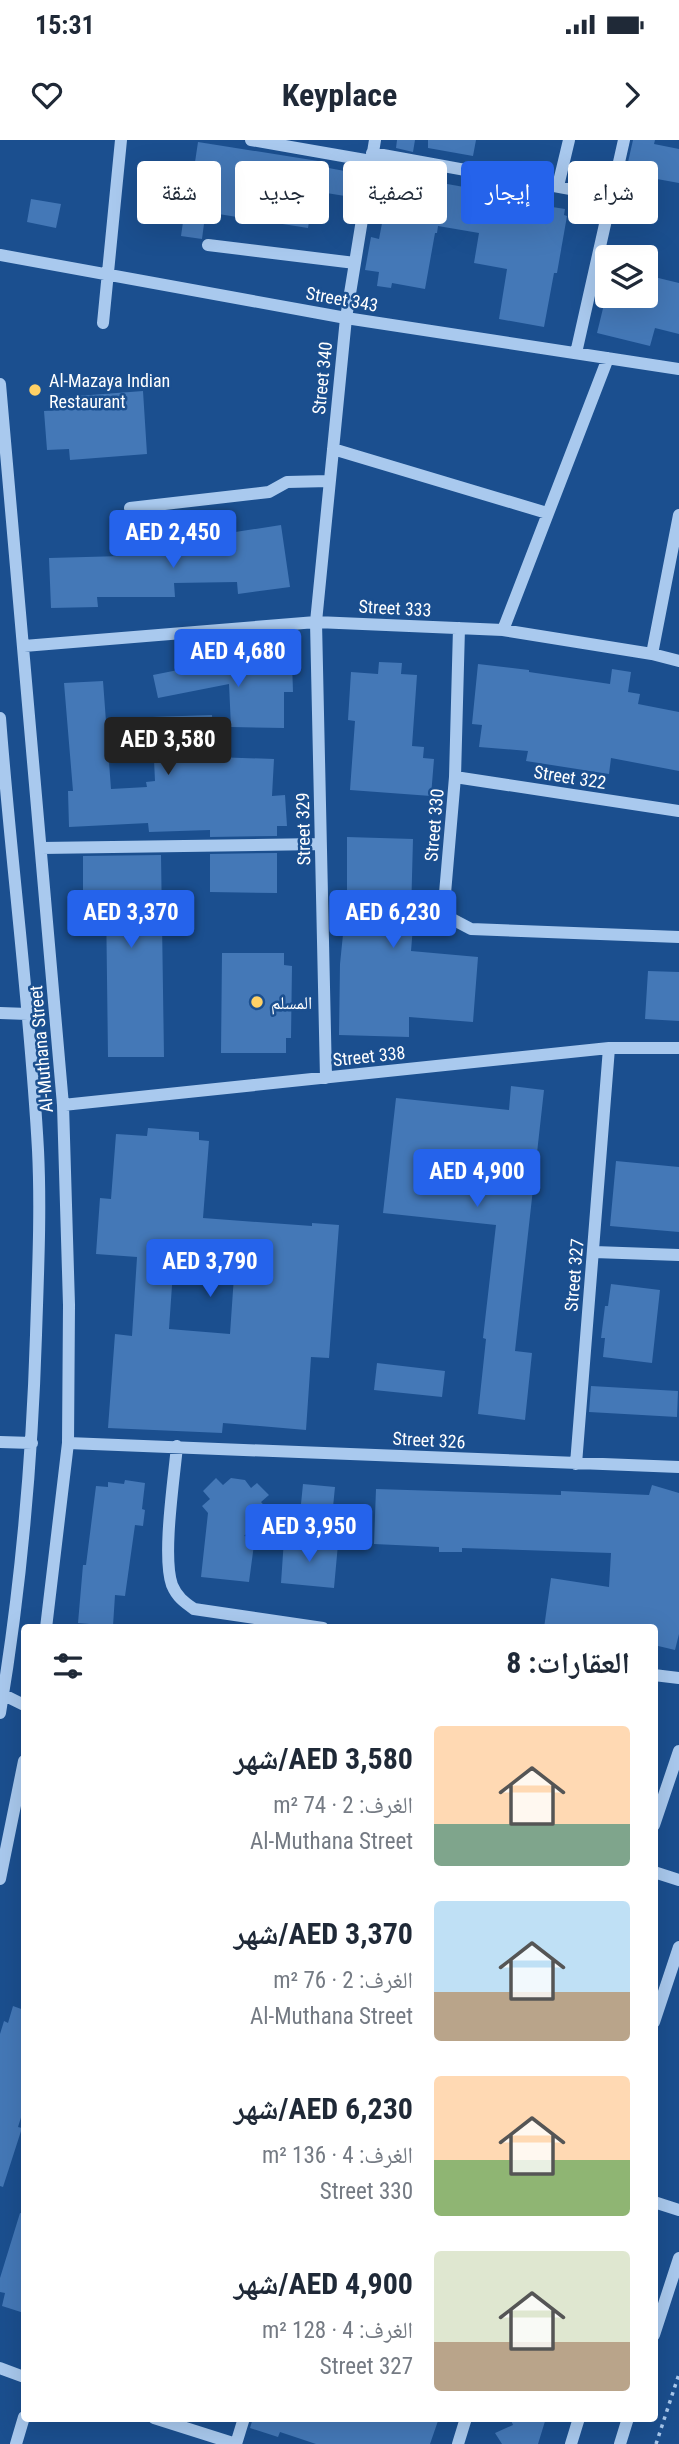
<!DOCTYPE html>
<html lang="ar">
<head>
<meta charset="utf-8">
<style>
	:root { --surface:#fff; --page:#f2f2f3; --text:#1f2937; --muted:#747a83; --accent:#2563eb }
	body { margin:0; font-family:"Roboto Condensed","Noto Naskh Arabic",sans-serif; background:var(--page); color:var(--text); direction:rtl; height:100vh; display:flex; flex-direction:column; font-size:26px; white-space:nowrap }
	* { box-sizing:border-box; margin:0 }
	p { font-size:23px; color:var(--muted) }
	.icon { flex:none; width:38px; height:38px; fill:none; stroke:currentColor; stroke-width:2; stroke-linecap:round; stroke-linejoin:round }
	.map { position:relative; flex:1; overflow:hidden; direction:ltr }
	.drawer { position:absolute; left:21px; top:1484px; width:637px; height:798px; display:flex; flex-direction:column; background:var(--surface); border-radius:7px; box-shadow:0 7px 28px #0002; direction:rtl }
	.drawer>* { flex:none }
	.guide { position:absolute; left:21px; top:21px; width:637px; height:63px; direction:rtl; display:flex; gap:14px }
	.tools { position:absolute; left:595px; top:105px; display:grid; gap:14px }
	.tools a { display:grid; place-items:center; width:63px; height:63px; border-radius:7px; background:var(--surface); box-shadow:0 7px 28px #0002; font-size:35px }
	.price { position:absolute; translate:-50% -60px; padding:0 16px; border-radius:7px; background:var(--accent); color:#fff; font-size:23px; line-height:46px; filter:drop-shadow(0 2px 4px #0008) }
	.price::after { content:''; position:absolute; left:50%; top:42px; width:21px; height:16px; margin-left:-10px; background:inherit; clip-path:polygon(0 0,100% 0,50% 100%) }
	.price.current { background:#222; color:#fff }
	ul { padding:0; list-style:none }
	li { display:flex; align-items:center; gap:21px; height:175px; padding:0 28px }
	li span { display:grid; place-items:center; flex:none; width:196px; height:140px; border-radius:7px; color:#555 }
	li>.icon { margin-inline-start:auto }
	span .icon { width:84px; height:84px; fill:#fffc; stroke-width:1 }
	li b { font-size:30px }
	h2 { display:flex; justify-content:space-between; align-items:center; height:84px; padding:0 28px; font-size:30px }
	.tag { padding:0 24px; border-radius:7px; background:var(--surface); box-shadow:0 7px 28px #0002; font-size:24px; line-height:63px }
	.tag.current { background:var(--accent); color:#fff }
	.status { display:flex; justify-content:space-between; align-items:center; height:49px; padding:0 35px; background:var(--surface); direction:ltr }
	.status svg { height:19px; fill:currentColor }
	header { display:flex; justify-content:space-between; align-items:center; height:91px; padding:0 28px; background:var(--surface); font-size:32px; font-weight:700 }
	.map>svg:first-child { display:block }
	.building { fill:#4478b7; fill-rule:evenodd }
	.lines { fill:none; stroke-linecap:round; stroke-linejoin:round }
	.path { stroke:#a9c9ee; stroke-width:3.5; stroke-dasharray:3.5 5; stroke-linecap:butt }
	.minor { stroke:#a9c9ee; stroke-width:12 }
	.poi-dot { fill:#ffd166; stroke:#1b4f8f; stroke-width:2.5 }
	.labels { text-anchor:middle; dominant-baseline:central; stroke-width:5; stroke-linejoin:round; paint-order:stroke }
	.street-label { font-size:18px; fill:#fff; stroke:#1b4f8f }
	.poi-label { font-size:18px; fill:#fff; stroke:#1b4f8f; text-anchor:start }
</style>
</head>
<body>
<div class="status"><b>15:31</b><svg viewBox="0 0 49 12"><path d="M0 12V9h3v3zM5 12V6h3v6zM10 12V3h3v9zM15 12V0h3v12zM26 1h20v11H26zM47 4h2v5h-2z"/></svg></div>
<header><svg class="icon" aria-label="forward" viewBox="0 0 24 24"><path d="M9 5l7 7-7 7"/></svg>Keyplace<svg class="icon" aria-label="heart" viewBox="0 0 24 24"><path d="M12 20l-8-8c-3-5 5-10 8-4 3-6 11-1 8 4z"/></svg></header>
<div class="map">
<svg width="679" height="2304" viewBox="0 0 679 2304">
	<rect width="100%" height="100%" fill="#1b4f8f"/>
	<path class="building" d="M397 0H415L413 12 396 8Z
		M428 0H476L473 16 428 8Z
		M633 0H655L654 4 679 9V43L646 37 645 44 624 40Z
		M198 2 318 21V26L350 32 345 56 314 51 308 88 212 73V77L205 76 202 99 181 96 185 68 188 69Z
		M393 26 410 29 408 37 509 55 508 60 565 69 564 75 567 76 557 133H554L544 187 499 179 507 129 474 123 479 93 438 86 437 93H435L425 149 392 143 391 148 377 146 379 132 365 130 371 97 379 99Z
		M31 59 61 64 56 88 27 82Z
		M646 135 679 143V194L655 188 650 206 597 193 606 156H646Z
		M143 251 147 314 70 320 69 309 47 310 44 271 64 270V257Z
		M281 385 290 447 238 454 237 442 174 443 175 457H97L98 467 51 468 49 418 122 416V414H184V403L231 402 229 393Z
		M292 522 293 552H284V588L231 587 229 544 158 558 153 535 203 525Z
		M379 522 402 523 401 534 417 535 412 606 424 607 423 618 434 619 431 656 350 650 355 581 348 580 351 532 378 534Z
		M478 524 529 530V532L610 544 612 529 631 532 628 552 640 554 638 564 679 572V631L611 618 609 634 526 621 528 611 479 607 482 585 472 584Z
		M103 541 111 649 147 647 146 642 155 641 152 577 212 575 214 617 274 619 272 656 285 655 287 686H277V696L210 697V690L149 692 148 683 69 687 68 651H73L64 543Z
		M347 697 413 699 411 774H414L411 811 478 817 473 882 409 877V897L339 895 340 824 347 755Z
		M277 713V753L210 752V714Z
		M161 715 164 917H108L106 759H83V716Z
		M222 813H284V825L292 826 291 898H286V913H221Z
		M648 831 679 832V881L645 879Z
		M511 946 544 950 515 1211 532 1213 525 1280 478 1274 486 1199 483 1198 496 1085 383 1073 396 958 509 970Z
		M148 988 199 992V1000L209 1001 203 1078 312 1086V1083L339 1085 329 1218 311 1217 306 1290 223 1283 222 1293 108 1288 115 1194 132 1196 137 1117 96 1114 100 1058 111 1059 116 994 147 996ZM175 1102 236 1107 230 1194 169 1189Z
		M616 1021 679 1027V1092L610 1086Z
		M611 1144 660 1150 652 1223 603 1217 605 1198H601L605 1166H608Z
		M377 1223 445 1231 442 1257 374 1250Z
		M591 1246 678 1251 677 1277 589 1272Z
		M216 1338 223 1345 231 1338 245 1340 251 1348 257 1343 269 1355 261 1362 270 1372 244 1396 255 1397 249 1442 201 1437 208 1373 202 1366 210 1359 203 1351Z
		M125 1340 145 1343 142 1369 145 1370 143 1386 135 1385 125 1456 115 1455 113 1486 78 1483 83 1425H86L96 1346 108 1347V1342L124 1344Z
		M303 1344 335 1347 333 1367 301 1364Z
		M652 1345 679 1353V1494L675 1510 654 1505V1488H544L551 1438 609 1447 611 1413 462 1408V1412H439V1407L374 1404 376 1349 561 1355V1351L649 1355Z
		M284 1399 298 1402V1401L338 1404 334 1448 281 1443Z
		M13 1866 24 1870V1968L18 1987 22 1988 3 2047 0 2046V1894L4 1881 8 1883Z
		M20 2073 24 2074V2173L2 2166 5 2153 0 2152V2138Z
		M253 2278H439L430 2304H316L280 2292 278 2297 250 2288Z
		M510 2278H546L538 2304H502L495 2293 513 2285Z"/>
	<g class="lines">
		<path class="path" d="M656 2304 679 2234"/>
		<path class="minor" d="M251 0 371 21
			M372 13 652 64
			M558 46 569 0
			M208 105 355 123
			M0 115 346 178 679 229
			M103 183 121 0
			M576 213 624 0
			M0 244 63 965 69 1165 68 1303 46 1488
			M333 309 547 373
			M130 368 269 352 287 342 329 341
			M459 488 455 637 444 765 452 779 471 789 679 797
			M503 490 608 218
			M24 506 316 482 503 490 652 514 679 521
			M652 514 679 375
			M0 578C11 722 30 865 38 1010 41 1071 38 1133 36 1195 32 1322 21 1448 0 1573
			M455 637 679 671
			M41 708 320 704
			M0 873 28 874
			M326 938 316 482 346 178 375 0
			M63 965 609 908H679
			M594 1112 679 1115
			M0 1302 32 1303
			M68 1303 679 1327
			M177 1306C174 1339 162 1417 172 1445 177 1457 184 1462 194 1469L323 1488
			M576 1324 609 908
			M654 1535 679 1538
			M0 1553 24 1565
			M654 1685 679 1611
			M654 1732 679 1740
			M0 1739 24 1621
			M654 1882 679 1807
			M654 2062 679 2070
			M654 2195 679 2118
			M0 2228 24 2237
			M154 2278 236 2304
			M16 2304 24 2277
			M236 2304 244 2278
			M458 2304 466 2278
			M571 2304 579 2278
			M620 2304 628 2278"/>
	</g>
	<g class="poi-dot">
		<circle cx="35" cy="250" r="7"/>
		<circle cx="257" cy="862" r="7"/>
	</g>
	<g class="labels">
		<g class="street-label">
			<text transform="translate(342 159) rotate(10)">Street 343</text>
			<text transform="translate(322 238) rotate(-84)">Street 340</text>
			<text transform="translate(395 468) rotate(3)">Street 333</text>
			<text transform="translate(570 637) rotate(9)">Street 322</text>
			<text transform="translate(434 685) rotate(-85)">Street 330</text>
			<text transform="translate(303 689) rotate(-91)">Street 329</text>
			<text transform="translate(41 909) rotate(-95)">Al-Muthana Street</text>
			<text transform="translate(369 916) rotate(-6)">Street 338</text>
			<text transform="translate(574 1135) rotate(-85)">Street 327</text>
			<text transform="translate(429 1300) rotate(3)">Street 326</text>
		</g>
		<g class="poi-label">
			<text x="49" y="240">Al-Mazaya Indian<tspan x="49" dy="21">Restaurant</tspan></text>
			<text x="271" y="862">المسلم</text>
		</g>
	</g>
</svg>
<div class="tools">
<a><svg class="icon" aria-label="layers" viewBox="0 0 24 24"><path d="M12 4l9 5-9 5-9-5zM3 14l9 5 9-5"/></svg></a>
</div>
<b class="price" style="left:173px;top:430px">AED 2,450</b>
<b class="price" style="left:238px;top:549px">AED 4,680</b>
<b class="price current" style="left:168px;top:637px">AED 3,580</b>
<b class="price" style="left:131px;top:810px">AED 3,370</b>
<b class="price" style="left:393px;top:810px">AED 6,230</b>
<b class="price" style="left:477px;top:1069px">AED 4,900</b>
<b class="price" style="left:210px;top:1159px">AED 3,790</b>
<b class="price" style="left:309px;top:1424px">AED 3,950</b>
<div class="guide">
<a class="tag">شراء</a>
<a class="tag current">إيجار</a>
<a class="tag">تصفية</a>
<a class="tag">جديد</a>
<a class="tag">شقة</a>
</div>
<section class="drawer">
<h2>العقارات: 8<svg class="icon" aria-label="filters" viewBox="0 0 24 24"><path d="M4 7h16M4 17h16"/><circle cx="9" cy="7" r="2"/><circle cx="15" cy="17" r="2"/></svg></h2>
<ul>
<li><span style="background:linear-gradient(#ffd9b3 70%,#7fa58c 0)"><svg class="icon" aria-label="home" viewBox="0 0 24 24"><path d="M3 11l9-7 9 7M6 9v11h12V9"/></svg></span><div><b>AED 3,580/شهر</b><p>الغرف: 2 · 74 m²</p><p>Al-Muthana Street</p></div></li>
<li><span style="background:linear-gradient(#bfe0f5 65%,#b9a48a 0)"><svg class="icon" aria-label="home" viewBox="0 0 24 24"><path d="M3 11l9-7 9 7M6 9v11h12V9"/></svg></span><div><b>AED 3,370/شهر</b><p>الغرف: 2 · 76 m²</p><p>Al-Muthana Street</p></div></li>
<li><span style="background:linear-gradient(#ffd9b3 60%,#8fb573 0)"><svg class="icon" aria-label="home" viewBox="0 0 24 24"><path d="M3 11l9-7 9 7M6 9v11h12V9"/></svg></span><div><b>AED 6,230/شهر</b><p>الغرف: 4 · 136 m²</p><p>Street 330</p></div></li>
<li><span style="background:linear-gradient(#dfe7d0 65%,#b9a48a 0)"><svg class="icon" aria-label="home" viewBox="0 0 24 24"><path d="M3 11l9-7 9 7M6 9v11h12V9"/></svg></span><div><b>AED 4,900/شهر</b><p>الغرف: 4 · 128 m²</p><p>Street 327</p></div></li>
</ul>
</section>
</div>
</body>
</html>
